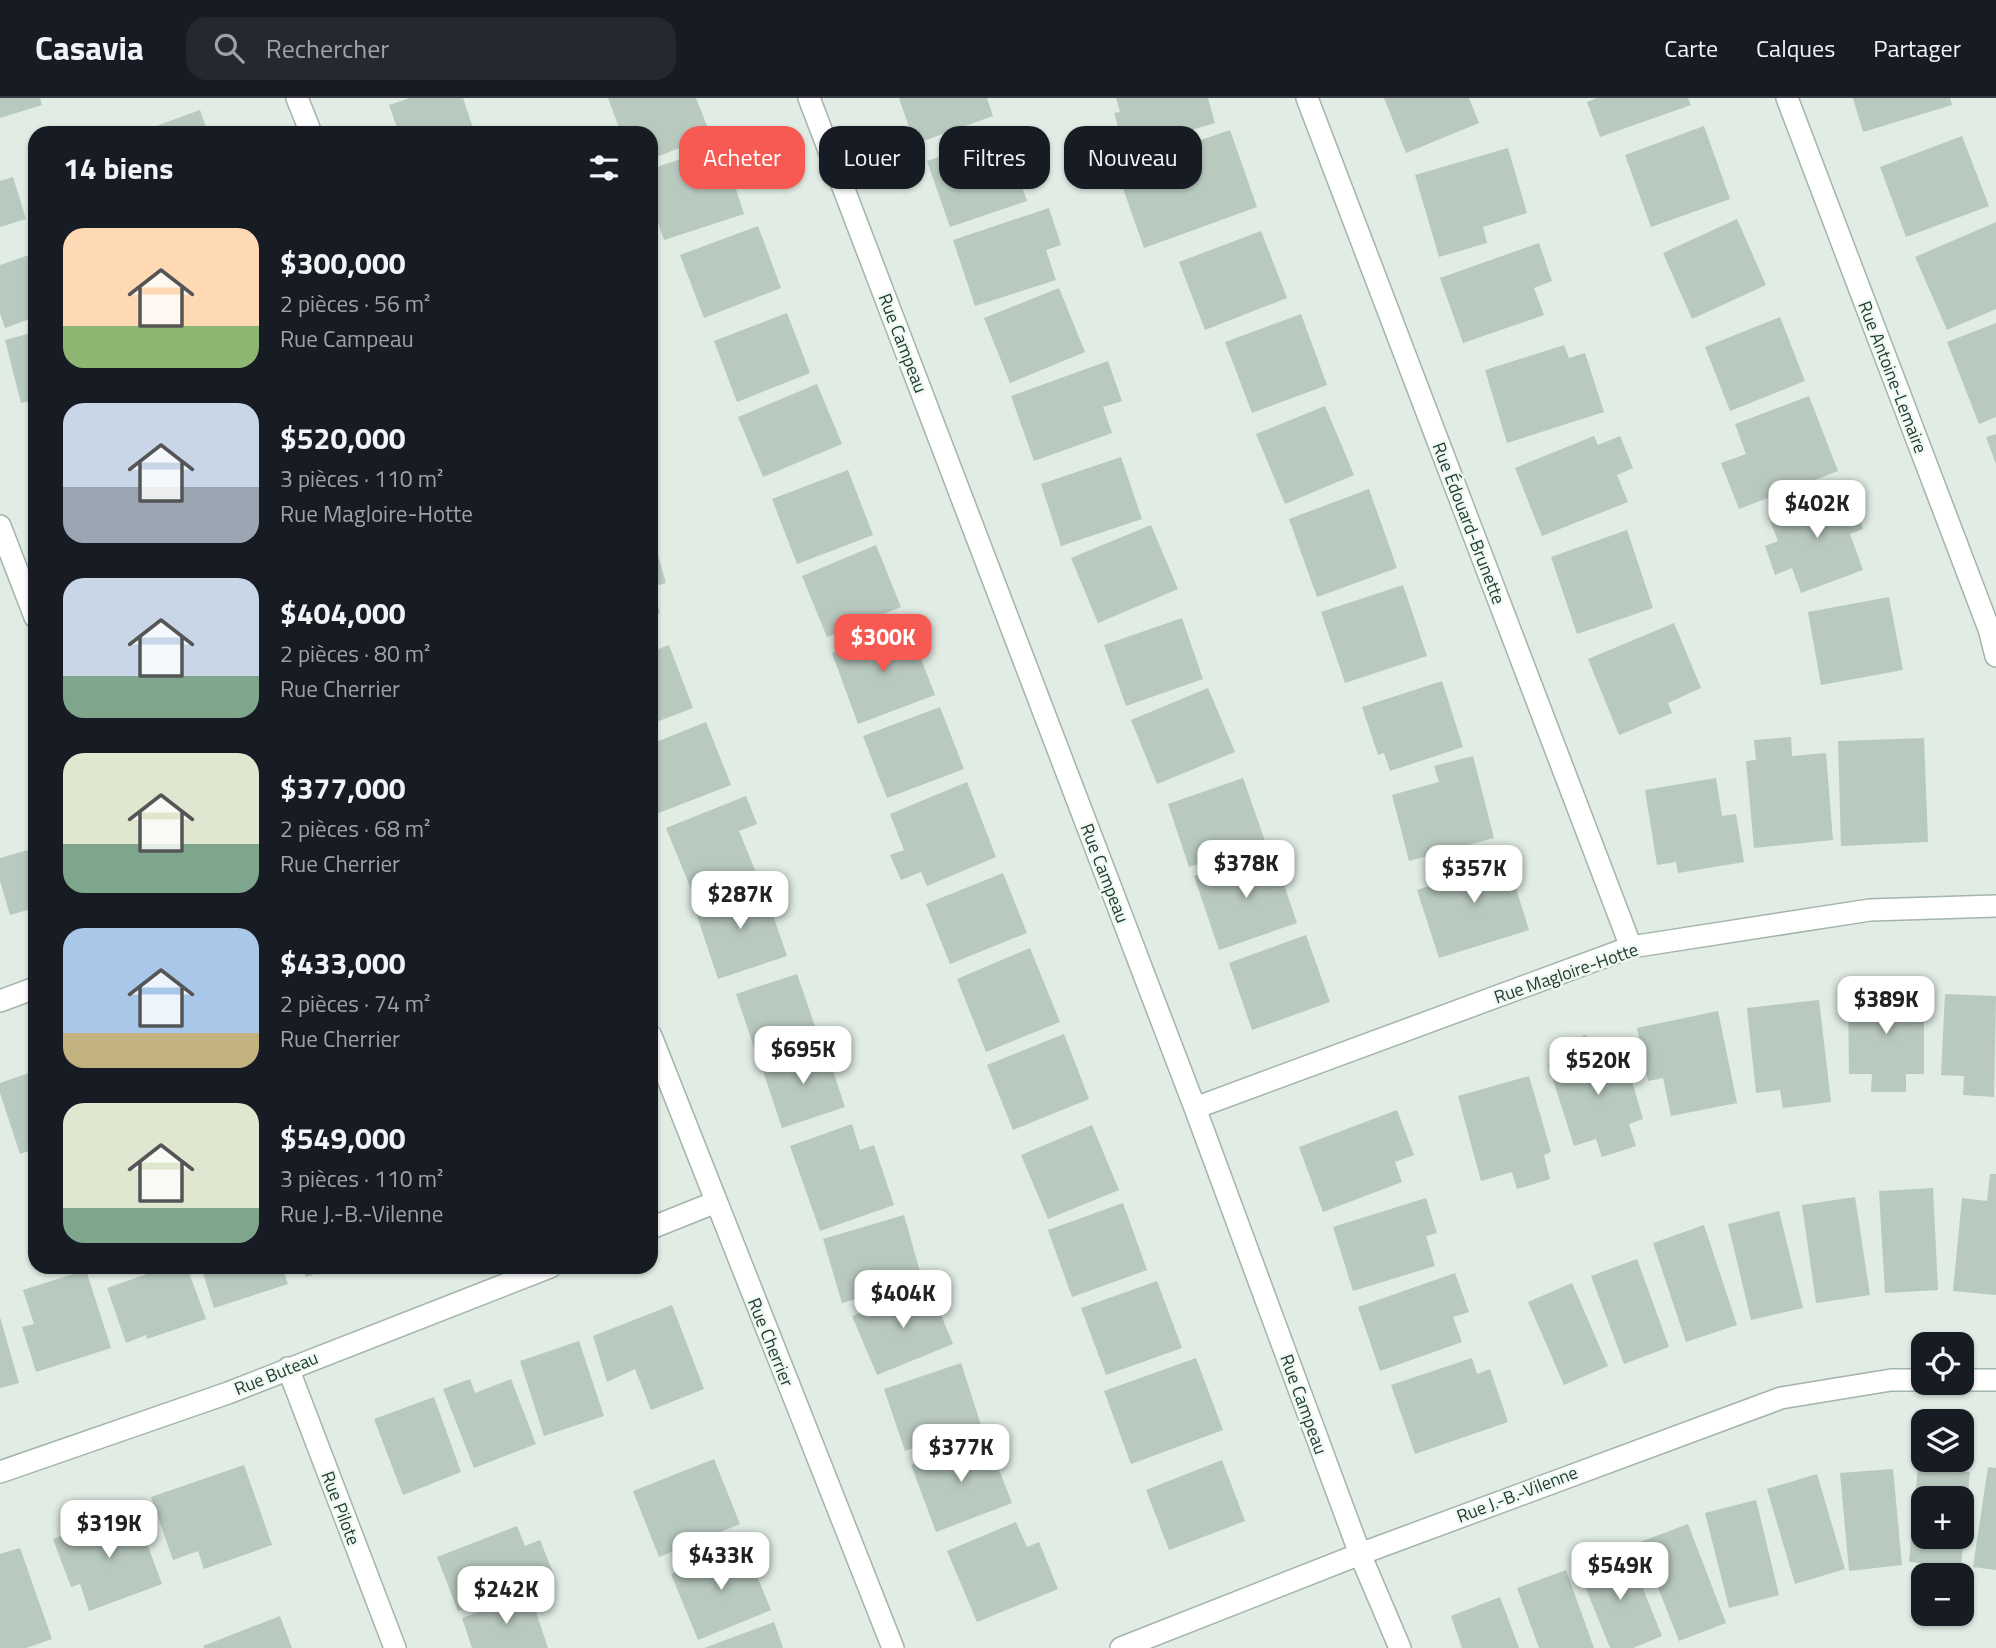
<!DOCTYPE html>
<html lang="fr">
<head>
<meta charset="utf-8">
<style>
	:root { --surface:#171b24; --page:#242831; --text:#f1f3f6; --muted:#9ea1a6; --line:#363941; --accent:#f75a52 }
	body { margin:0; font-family:"Titillium Web",sans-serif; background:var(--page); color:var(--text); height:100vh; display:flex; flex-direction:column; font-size:26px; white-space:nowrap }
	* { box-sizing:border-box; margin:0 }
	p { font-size:23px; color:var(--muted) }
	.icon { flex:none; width:38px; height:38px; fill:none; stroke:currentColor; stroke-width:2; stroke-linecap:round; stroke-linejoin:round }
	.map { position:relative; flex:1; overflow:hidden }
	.details { position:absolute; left:28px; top:28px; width:630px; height:1148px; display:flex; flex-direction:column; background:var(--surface); border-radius:21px; box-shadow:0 2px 5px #0004 }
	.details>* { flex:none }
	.banner { position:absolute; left:679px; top:28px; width:665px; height:63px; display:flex; gap:14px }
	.tools { position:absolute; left:1911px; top:1234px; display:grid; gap:14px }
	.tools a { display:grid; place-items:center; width:63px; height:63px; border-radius:14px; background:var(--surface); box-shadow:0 2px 5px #0004; font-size:35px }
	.price { position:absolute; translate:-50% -60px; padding:0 16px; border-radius:14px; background:#fff; color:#222; font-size:23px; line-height:46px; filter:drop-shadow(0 2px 4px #0008) }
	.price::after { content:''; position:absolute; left:50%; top:42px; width:21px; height:16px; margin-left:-10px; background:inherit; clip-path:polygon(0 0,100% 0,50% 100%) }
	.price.on { background:var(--accent); color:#fff }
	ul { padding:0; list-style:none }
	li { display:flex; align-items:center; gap:21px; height:175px; padding:0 35px }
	li span { display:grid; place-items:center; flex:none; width:196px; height:140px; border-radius:21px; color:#555 }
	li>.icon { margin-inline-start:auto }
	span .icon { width:84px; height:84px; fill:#fffc; stroke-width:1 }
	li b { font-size:30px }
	h2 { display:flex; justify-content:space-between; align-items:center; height:84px; padding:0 35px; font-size:30px }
	.tag { padding:0 24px; border-radius:21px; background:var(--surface); box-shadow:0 2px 5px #0004; font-size:24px; line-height:63px }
	.tag.on { background:var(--accent); color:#fff }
	header { display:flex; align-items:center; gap:42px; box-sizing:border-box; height:98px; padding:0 35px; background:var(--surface); border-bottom:2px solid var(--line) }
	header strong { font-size:33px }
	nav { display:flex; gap:38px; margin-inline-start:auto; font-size:24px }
	.search { width:490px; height:63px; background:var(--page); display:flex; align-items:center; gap:18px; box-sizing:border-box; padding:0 24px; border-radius:21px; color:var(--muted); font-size:26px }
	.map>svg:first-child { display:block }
	.building { fill:#b8c9bf; fill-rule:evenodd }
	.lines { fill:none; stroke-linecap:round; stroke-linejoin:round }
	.street-casing { stroke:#a3b4aa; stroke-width:24 }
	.street { stroke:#fff; stroke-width:21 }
	.labels { text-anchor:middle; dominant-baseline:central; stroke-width:5; stroke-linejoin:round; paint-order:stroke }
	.street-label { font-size:18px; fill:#203d2f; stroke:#f0f8f3 }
</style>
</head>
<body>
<header>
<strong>Casavia</strong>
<div class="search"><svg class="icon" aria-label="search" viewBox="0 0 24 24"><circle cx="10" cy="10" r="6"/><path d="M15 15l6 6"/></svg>Rechercher</div>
<nav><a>Carte</a><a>Calques</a><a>Partager</a></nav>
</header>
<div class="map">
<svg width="1996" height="1550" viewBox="0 0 1996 1550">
	<rect width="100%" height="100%" fill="#e0ece4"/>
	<path class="building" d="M0 0H40L42 7 0 20Z
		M410 0H463L474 33 468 35H399L389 7Z
		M608 0H696L711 38 651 61V35H621Z
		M899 0H987L993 18 915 46Z
		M1116 0H1208L1215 25 1125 52 1114 15 1120 14Z
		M1384 0H1469L1479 25 1406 55Z
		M1597 0H1688L1691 7 1600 39 1587 4Z
		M1853 0H1950L1952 7 1863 34Z
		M200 12 208 35H137Z
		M1704 28 1730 101 1651 129 1625 57Z
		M1230 32 1257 109 1144 150 1120 82 1176 63 1172 52Z
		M1004 37 1027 103 950 129 927 63Z
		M1962 38 1989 108 1906 139 1880 69Z
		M722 47 744 116 664 142 657 122 651 124V71Z
		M1508 50 1527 115 1483 129 1487 145 1439 159 1415 77Z
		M13 79 26 121 0 129V83Z
		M1049 110 1061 147 1046 152 1056 182 975 208 953 142Z
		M1737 121 1766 187 1692 221 1663 155Z
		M1996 124V211L1947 232 1915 159Z
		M758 128 781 190 704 220 680 157Z
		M1261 133 1287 200 1205 232 1179 164Z
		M1539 145 1552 183 1534 190 1544 217 1463 245 1440 180Z
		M35 155V219L5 230 0 215V167Z
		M1059 190 1085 254 1010 285 984 220Z
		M787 215 810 275 737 304 714 243Z
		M1301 216 1327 287 1252 315 1225 244Z
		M1780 219 1805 283 1730 313 1705 249Z
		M1996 225V319L1979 326 1947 244Z
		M35 234V302L21 305 5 242Z
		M1564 247 1569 260 1585 255 1604 314 1507 345 1485 272Z
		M1108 263 1122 303 1103 309 1112 335 1034 363 1011 298Z
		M817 286 842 346 763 379 738 319Z
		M1809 298 1838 373 1739 411 1721 365 1746 356 1735 326Z
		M1325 308 1354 377 1285 406 1256 336Z
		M1996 336V366L1986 339Z
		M1594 338 1598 347 1620 338 1633 370 1617 377 1628 404 1542 438 1515 370Z
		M1121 359 1142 421 1061 448 1041 386Z
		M848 372 873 437 797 466 772 401Z
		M1848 388 1863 431 1850 436 1863 472 1801 495 1792 470 1775 477 1765 448 1778 443 1768 417Z
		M1369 391 1397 470 1317 499 1289 421Z
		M1151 427 1178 491 1098 525 1071 460Z
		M1627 432 1653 510 1577 536 1551 459Z
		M876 447 901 509 827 539 802 478Z
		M657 454 666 485 652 489 660 515 651 518V456Z
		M1403 487 1427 558 1345 585 1321 514Z
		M1889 499 1903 572 1821 587 1808 514Z
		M1182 520 1203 581 1126 608 1104 547Z
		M1674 525 1701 590 1668 605 1672 615 1619 637 1588 561Z
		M908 527 935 597 858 626 832 555Z
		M669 547 693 610 651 626V554Z
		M1442 583 1463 649 1390 673 1384 655 1378 657 1362 609Z
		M1208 590 1235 654 1157 686 1131 622Z
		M940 609 964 671 887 700 863 638Z
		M706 624 731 687 656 716 651 703V646Z
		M1791 639 1792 658 1826 655 1833 742 1754 750 1746 663 1756 662 1754 642Z
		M1924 640 1928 744 1841 748 1838 643Z
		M1473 658 1494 740 1409 763 1392 697 1439 684 1434 668Z
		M1243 680 1265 743 1189 769 1168 706Z
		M1716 680 1722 718 1736 716 1744 764 1678 775 1676 764 1657 767 1645 692Z
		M967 684 996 759 927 788 921 774 901 782 890 757 904 752 890 716Z
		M746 698 757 726 739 733 755 772 693 796 666 730Z
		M1503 749 1529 832 1439 860 1417 792 1462 778 1457 764Z
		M35 750V810L10 817 0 783V760Z
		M1272 751 1297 825 1219 852 1194 778Z
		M1003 775 1027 835 950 866 926 806Z
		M762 785 787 858 718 881 694 809Z
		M1306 837 1330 904 1252 932 1229 865Z
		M1030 850 1060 924 986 954 957 881Z
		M797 876 816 931 755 952 736 896Z
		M1848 892H1924V976H1906V994H1871L1872 976H1849Z
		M1945 896 1996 898 1994 999 1963 997 1964 978 1941 977Z
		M1819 902 1831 1004 1783 1010 1780 992 1756 995 1747 910Z
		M1718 913 1737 1005 1671 1018 1663 980 1648 983 1637 930Z
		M1064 936 1089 1001 1013 1032 987 967Z
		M1586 937 1591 955 1621 946 1643 1021 1629 1026 1636 1048 1602 1059 1596 1041 1574 1048 1548 966 1579 956 1575 941Z
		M824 946 845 1009 782 1030 761 967Z
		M35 973V1051L20 1056 0 995V985Z
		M1529 978 1551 1054 1544 1057 1550 1081 1517 1091 1512 1074 1481 1083 1458 998Z
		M1397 1012 1414 1057 1395 1064 1402 1084 1323 1114 1299 1049Z
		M852 1026 860 1052 874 1047 894 1107 820 1133 790 1048Z
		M1092 1027 1119 1092 1048 1121 1021 1057Z
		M1990 1076H1996V1197L1953 1193 1962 1100 1987 1103Z
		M1933 1090 1938 1192 1885 1195 1879 1093Z
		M1855 1099 1870 1197 1816 1205 1802 1107Z
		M1426 1100 1437 1135 1426 1138 1435 1168 1353 1193 1333 1129Z
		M1123 1105 1147 1172 1072 1199 1048 1132Z
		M1779 1113 1803 1210 1751 1222 1728 1126Z
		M904 1117 922 1181 842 1205 823 1141Z
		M1704 1127 1737 1227 1686 1244 1653 1145Z
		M1637 1161 1669 1249 1624 1266 1591 1178Z
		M167 1169H187L206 1221 147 1241 146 1237 126 1245 107 1190Z
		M201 1169H282L288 1186 214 1210Z
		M302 1169H334L306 1179Z
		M86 1172 111 1250 36 1274 22 1229 34 1226 23 1192Z
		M1455 1175 1469 1214 1453 1219 1462 1244 1380 1273 1358 1209Z
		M1157 1183 1182 1250 1106 1277 1081 1210Z
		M1572 1185 1608 1268 1564 1287 1528 1204Z
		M929 1187 953 1246 877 1277 852 1218Z
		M672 1207 704 1291 651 1312 635 1271 607 1284 593 1238Z
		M0 1219 19 1285 0 1290Z
		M579 1243 604 1318 544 1338 520 1263Z
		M1196 1260 1223 1332 1131 1366 1104 1293Z
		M1472 1260 1477 1276 1490 1271 1508 1324 1415 1356 1391 1287Z
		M961 1265 981 1327 905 1353 884 1291Z
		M470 1281 475 1295 511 1281 536 1346 474 1370 443 1291Z
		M434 1299 461 1374 403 1397 374 1321Z
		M986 1338 1012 1405 936 1434 911 1367Z
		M714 1361 740 1426 659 1459 633 1393Z
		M1222 1362 1245 1423 1169 1452 1146 1392Z
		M244 1367 272 1447 204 1471 198 1453 173 1462 151 1399Z
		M1918 1369 1970 1374 1961 1469 1909 1464ZM1923 1400H1962V1438H1923Z
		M1988 1369 1996 1370V1472L1973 1469Z
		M1893 1371 1902 1467 1849 1473 1840 1375Z
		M1817 1376 1845 1471 1795 1486 1767 1391Z
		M1756 1402 1779 1497 1729 1510 1705 1415Z
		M134 1411 162 1486 89 1513 80 1486 71 1489 53 1441Z
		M1016 1424 1027 1449 1039 1444 1058 1491 977 1524 947 1453Z
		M1688 1426 1726 1525 1679 1543 1640 1444Z
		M517 1428 525 1448 540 1442 554 1477 458 1513 437 1459Z
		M744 1446 771 1512 698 1542 671 1476Z
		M20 1450 52 1541 26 1550H0V1456Z
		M1627 1451 1662 1538 1633 1550H1610L1578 1471Z
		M1566 1472 1594 1550H1539L1517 1490Z
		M530 1496 548 1550H472L462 1520Z
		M1500 1499 1519 1550H1462L1451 1518Z
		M280 1518 292 1550H204L203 1548Z
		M774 1524 783 1550H704Z"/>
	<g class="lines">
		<defs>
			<path id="street" d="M297 0 311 35
				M809 0 1195 1010 1360 1456 1400 1550
				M1307 0 1631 849
				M1787 0 1989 531 1996 558
				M0 428 35 519
				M0 903 35 890
				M651 938 893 1550
				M1195 1010 1631 849 1870 812 1996 808
				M651 1130 716 1104
				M288 1270 395 1550
				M1962 1282H1996
				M0 1374 228 1295 550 1169
				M1121 1550 1360 1456 1781 1300 1891 1282H1923"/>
		</defs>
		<use href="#street" class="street-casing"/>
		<use href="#street" class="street"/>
	</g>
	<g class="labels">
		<g class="street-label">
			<text transform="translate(903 245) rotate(69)">Rue Campeau</text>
			<text transform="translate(1893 279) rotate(69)">Rue Antoine-Lemaire</text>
			<text transform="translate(1469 425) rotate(69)">Rue Édouard-Brunette</text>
			<text transform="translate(1105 775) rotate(69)">Rue Campeau</text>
			<text transform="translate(1566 875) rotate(-19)">Rue Magloire-Hotte</text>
			<text transform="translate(771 1244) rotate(68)">Rue Cherrier</text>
			<text transform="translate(276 1275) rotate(-22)">Rue Buteau</text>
			<text transform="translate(1304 1306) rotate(70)">Rue Campeau</text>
			<text transform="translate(1517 1396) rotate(-21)">Rue J.-B.-Vilenne</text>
			<text transform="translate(341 1410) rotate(69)">Rue Pilote</text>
		</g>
	</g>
</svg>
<div class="tools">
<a><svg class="icon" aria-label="locate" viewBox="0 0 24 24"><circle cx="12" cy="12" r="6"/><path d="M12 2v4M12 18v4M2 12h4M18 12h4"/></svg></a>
<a><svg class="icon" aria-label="layers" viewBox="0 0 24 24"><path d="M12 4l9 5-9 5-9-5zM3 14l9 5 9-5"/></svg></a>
<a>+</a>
<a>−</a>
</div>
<b class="price" style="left:1817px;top:442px">$402K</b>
<b class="price on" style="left:883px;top:576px">$300K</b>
<b class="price" style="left:1246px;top:802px">$378K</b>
<b class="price" style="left:1474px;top:807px">$357K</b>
<b class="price" style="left:740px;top:833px">$287K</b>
<b class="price" style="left:1886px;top:938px">$389K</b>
<b class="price" style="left:803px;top:988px">$695K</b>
<b class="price" style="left:1598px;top:999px">$520K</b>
<b class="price" style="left:903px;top:1232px">$404K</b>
<b class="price" style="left:961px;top:1386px">$377K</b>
<b class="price" style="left:109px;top:1462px">$319K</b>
<b class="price" style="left:721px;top:1494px">$433K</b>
<b class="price" style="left:1620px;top:1504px">$549K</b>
<b class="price" style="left:506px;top:1528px">$242K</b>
<div class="banner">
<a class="tag on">Acheter</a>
<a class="tag">Louer</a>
<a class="tag">Filtres</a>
<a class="tag">Nouveau</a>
</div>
<section class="details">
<h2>14 biens<svg class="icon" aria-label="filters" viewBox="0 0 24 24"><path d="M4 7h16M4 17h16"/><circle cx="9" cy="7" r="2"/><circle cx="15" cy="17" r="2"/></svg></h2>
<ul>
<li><span style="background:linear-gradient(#ffd9b3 70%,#8fb573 0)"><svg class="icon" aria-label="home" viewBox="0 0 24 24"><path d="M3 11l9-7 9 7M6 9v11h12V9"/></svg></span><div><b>$300,000</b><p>2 pièces · 56 m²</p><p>Rue Campeau</p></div></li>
<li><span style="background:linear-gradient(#c9d6e8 60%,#9aa5b1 0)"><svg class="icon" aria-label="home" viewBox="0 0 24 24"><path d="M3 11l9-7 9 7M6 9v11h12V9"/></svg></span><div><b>$520,000</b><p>3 pièces · 110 m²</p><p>Rue Magloire-Hotte</p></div></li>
<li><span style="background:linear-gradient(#c9d6e8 70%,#7fa58c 0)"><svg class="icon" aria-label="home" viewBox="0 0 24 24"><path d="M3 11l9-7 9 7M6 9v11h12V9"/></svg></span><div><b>$404,000</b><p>2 pièces · 80 m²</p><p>Rue Cherrier</p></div></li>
<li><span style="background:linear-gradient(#dfe7d0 65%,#7fa58c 0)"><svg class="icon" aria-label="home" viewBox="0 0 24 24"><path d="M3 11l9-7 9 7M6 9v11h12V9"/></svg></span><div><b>$377,000</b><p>2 pièces · 68 m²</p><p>Rue Cherrier</p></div></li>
<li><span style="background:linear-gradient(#a9c7e8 75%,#c2b280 0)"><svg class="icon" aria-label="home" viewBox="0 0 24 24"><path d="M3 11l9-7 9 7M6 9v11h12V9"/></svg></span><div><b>$433,000</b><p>2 pièces · 74 m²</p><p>Rue Cherrier</p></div></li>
<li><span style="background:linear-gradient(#dfe7d0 75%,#7fa58c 0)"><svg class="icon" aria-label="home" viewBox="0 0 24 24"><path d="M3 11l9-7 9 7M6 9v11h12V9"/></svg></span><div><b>$549,000</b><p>3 pièces · 110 m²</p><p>Rue J.-B.-Vilenne</p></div></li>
</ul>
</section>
</div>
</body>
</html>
